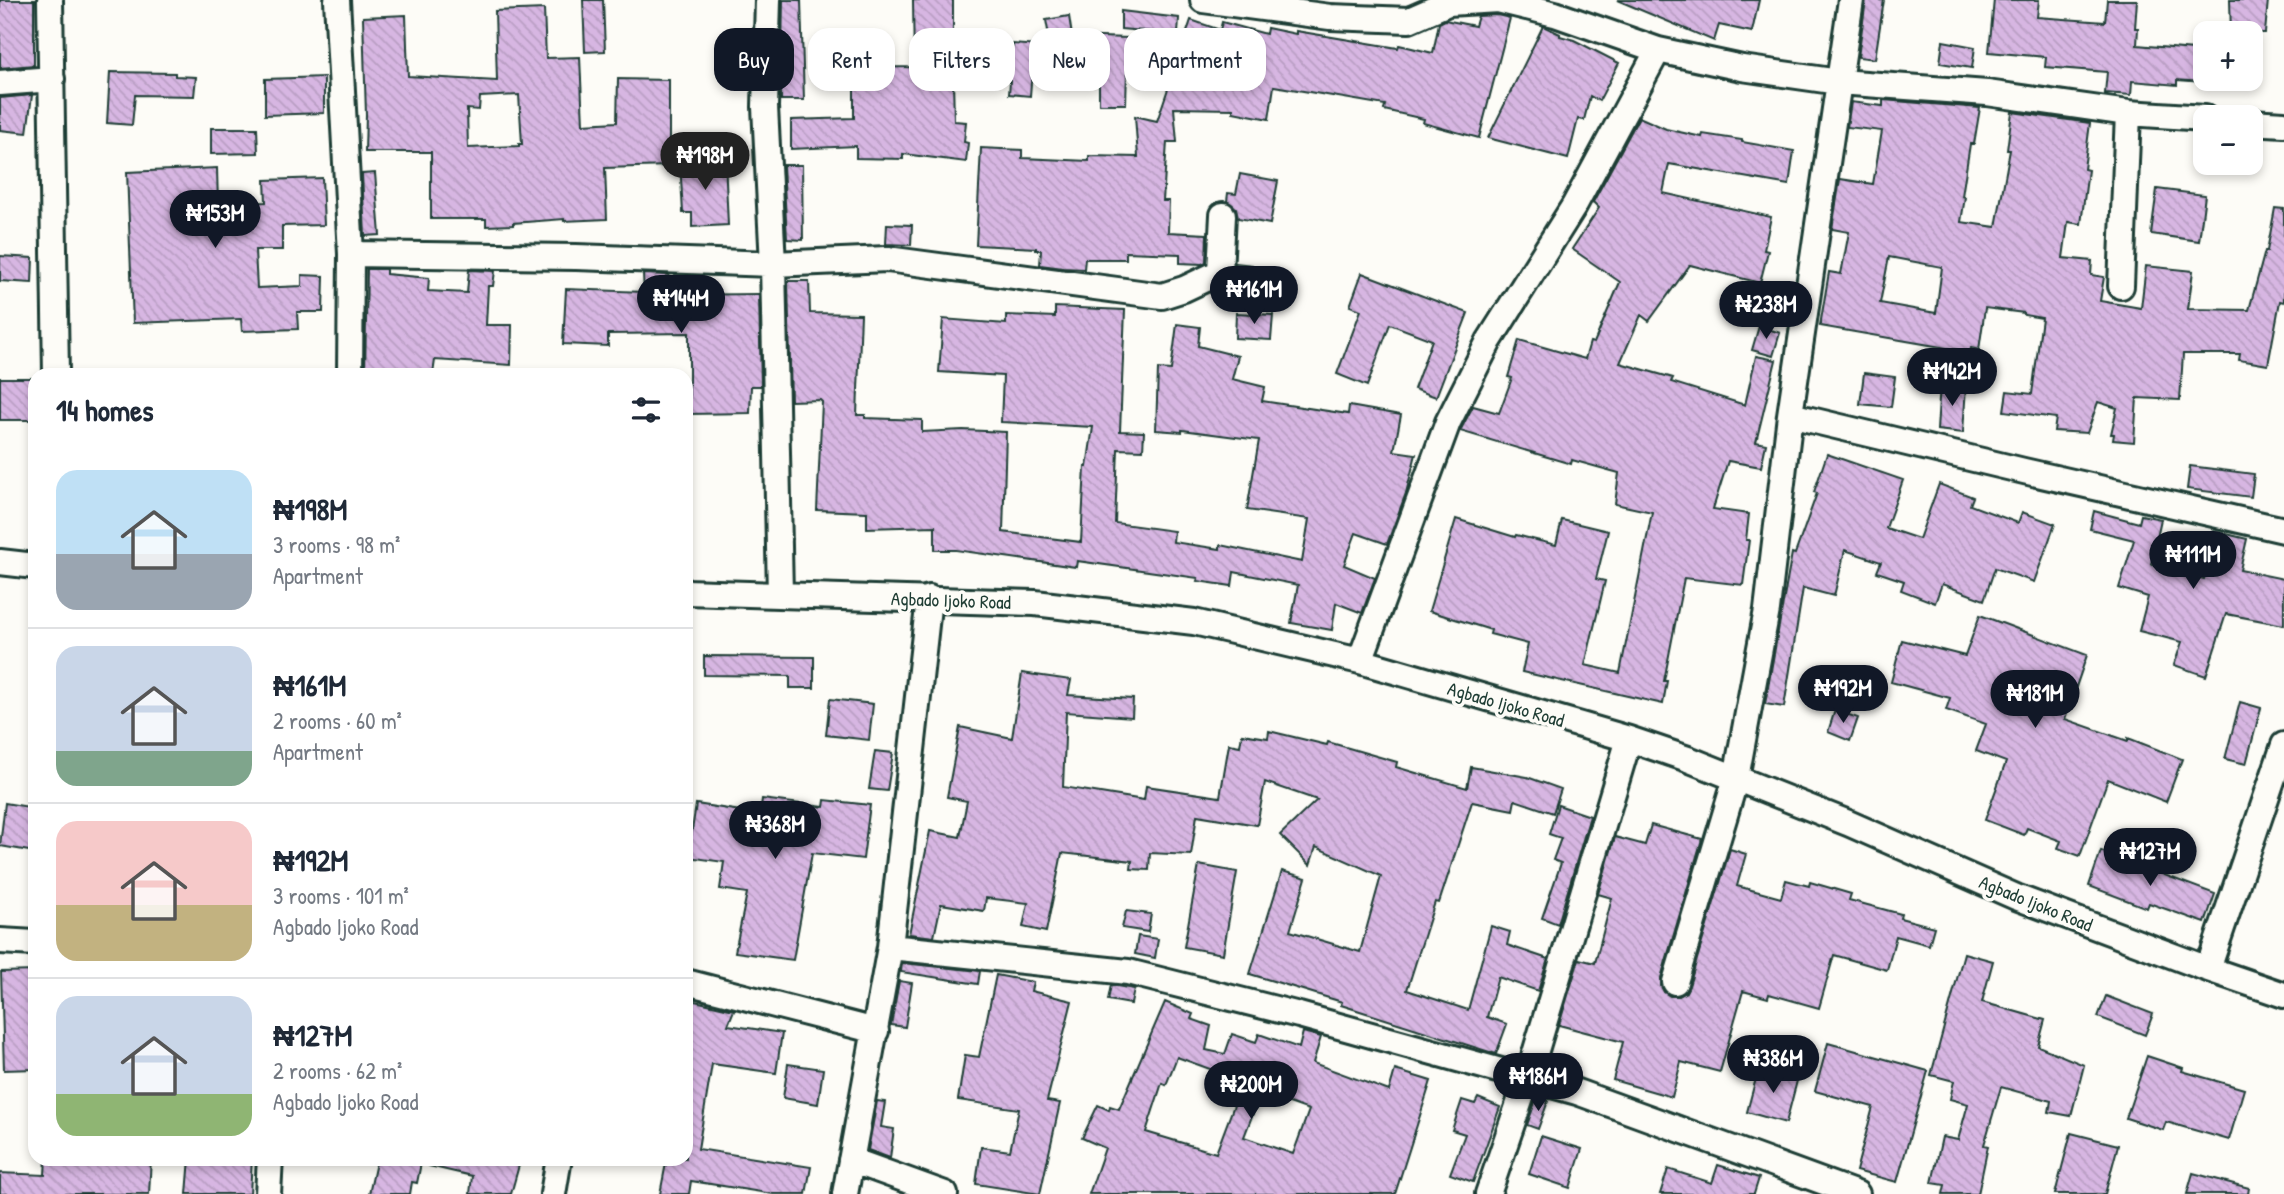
<!DOCTYPE html>
<html lang="en">
<head>
<meta charset="utf-8">
<style>
	:root { --surface:#fff; --page:#f6f6f7; --text:#1f2937; --muted:#747a83; --line:#e0e1e3; --accent:#111827 }
	body { margin:0; font-family:"Patrick Hand",sans-serif; background:var(--page); color:var(--text); height:100vh; display:flex; flex-direction:column; font-size:26px; white-space:nowrap }
	* { box-sizing:border-box; margin:0 }
	p { font-size:23px; color:var(--muted) }
	.icon { flex:none; width:38px; height:38px; fill:none; stroke:currentColor; stroke-width:2; stroke-linecap:round; stroke-linejoin:round }
	.map { position:relative; flex:1; overflow:hidden }
	.drawer { position:absolute; left:28px; top:368px; width:665px; height:798px; display:flex; flex-direction:column; background:var(--surface); border-radius:21px; box-shadow:0 4px 10px #0003 }
	.drawer>* { flex:none }
	.top-card { position:absolute; left:714px; top:28px; width:665px; height:63px; display:flex; gap:14px }
	.tools { position:absolute; left:2193px; top:21px; display:grid; gap:14px }
	.tools a { display:grid; place-items:center; width:70px; height:70px; border-radius:14px; background:var(--surface); box-shadow:0 4px 10px #0003; font-size:35px }
	.price { position:absolute; translate:-50% -60px; padding:0 16px; border-radius:24px; background:var(--accent); color:#fff; font-size:23px; line-height:46px; filter:drop-shadow(0 2px 4px #0008) }
	.price::after { content:''; position:absolute; left:50%; top:42px; width:21px; height:16px; margin-left:-10px; background:inherit; clip-path:polygon(0 0,100% 0,50% 100%) }
	.price.on { background:#222; color:#fff }
	ul { padding:0; list-style:none }
	li { display:flex; align-items:center; gap:21px; height:175px; padding:0 28px }
	li+li { border-top:2px solid var(--line) }
	li span { display:grid; place-items:center; flex:none; width:196px; height:140px; border-radius:21px; color:#555 }
	li>.icon { margin-inline-start:auto }
	span .icon { width:84px; height:84px; fill:#fffc; stroke-width:1 }
	li b { font-size:30px }
	h2 { display:flex; justify-content:space-between; align-items:center; height:84px; padding:0 28px; font-size:30px }
	.chip { padding:0 24px; border-radius:21px; background:var(--surface); box-shadow:0 4px 10px #0003; font-size:24px; line-height:63px }
	.chip.on { background:var(--accent); color:#fff }
	.map>svg:first-child { display:block }
	.building { fill:url(#building-back-hatch); stroke:#1f3d34; stroke-width:2; fill-rule:evenodd }
	.lines { fill:none; stroke-linecap:round; stroke-linejoin:round }
	.minor-casing { stroke:#1f3d34; stroke-width:30 }
	.minor { stroke:#fdfcf7; stroke-width:24 }
	.labels { text-anchor:middle; dominant-baseline:central; stroke-width:7; stroke-linejoin:round; paint-order:stroke }
	.street-label { font-size:19px; fill:#1f3d34; stroke:#fdfcf7 }
</style>
</head>
<body>
<div class="map">
<svg width="2284" height="1194" viewBox="0 0 2284 1194">
	<defs>
		<pattern id="building-back-hatch" width="6" height="6" patternUnits="userSpaceOnUse" patternTransform="scale(1.75)"><rect width="6" height="6" fill="#d7b6e2"/><path d="M-1 5l2 2M0 0l6 6M5-1l2 2" fill="none" stroke="#b89dc2"/></pattern>
	</defs>
	<rect width="100%" height="100%" fill="#fdfcf7"/>
	<filter id="ink" filterUnits="userSpaceOnUse"><feTurbulence type="fractalNoise" baseFrequency=".0143" numOctaves="2"/><feDisplacementMap in="SourceGraphic" scale="14" xChannelSelector="R" yChannelSelector="G"/><feConvolveMatrix kernelMatrix="1 2 1 2 8 2 1 2 1" color-interpolation-filters="sRGB"/></filter>
	<g filter="url(#ink)">
		<path class="building" d="M0 0H34V65L0 68Z
			M583 0H603L605 51 585 52Z
			M783 0H801L804 100H781Z
			M913 0H953V45L1013 47V44L1051 47 1046 20 1069 16 1072 36 1128 38 1126 104H1099V77L1032 70 1030 96 1009 94 1010 81 953 78 954 121 966 122 964 142 968 143 966 162 903 154V159L856 158V146L791 149V120L854 118V68L914 67Z
			M1617 0H1759L1752 32 1719 25 1714 41Z
			M1866 0H1884L1875 59 1858 57Z
			M1994 0H2039L2037 17 2105 22 2107 0H2137L2135 28H2138L2137 45 2205 51 2203 82 2177 80V85L2132 81 2131 95 2105 93 2107 72 2045 67 2046 57 1989 52Z
			M2230 0H2268L2265 33H2231Z
			M544 9 546 58 580 57 583 124 617 122 618 79 669 80V166L605 168 607 219 564 221V219L513 223V225L486 226V219H431V152H365L366 115 363 17 406 15 408 76 497 81 495 11ZM519 95 522 144H519V146L468 148 467 109 479 110 480 97Z
			M1121 11 1179 18 1178 34 1121 29Z
			M1497 15 1510 18 1479 138 1423 123 1424 119 1384 110 1385 105 1274 86 1269 119 1233 112V109L1174 108 1177 142H1167L1163 201H1169L1168 232 1207 234 1206 262 1202 264 1180 263V254L1126 252V259H1085L1084 269 1063 268 1040 265 1041 250H1036V248L976 245 981 148 1022 150V158L1089 161V156L1138 157 1135 116 1157 121 1172 77 1173 87H1180L1181 50 1191 20 1220 30 1222 22 1266 34 1267 28 1296 34V31L1398 48 1399 45 1433 53 1439 23 1445 20 1475 26 1478 16Z
			M1543 26 1560 34V36L1574 40 1619 63 1599 101 1590 96 1584 120 1578 119 1568 159 1488 138Z
			M1943 41 1975 47 1972 68 1940 63Z
			M110 72 175 73V76L196 77 194 96 135 95 132 125 107 123Z
			M324 77V113L265 115V79Z
			M32 95 27 133 0 130V98Z
			M1883 100 1980 108 1974 144H1970L1962 196 1965 197 1961 222 1996 227 2010 150H2007L2012 112 2090 123 2084 169 2088 170 2081 224 2068 222 2063 258 2092 261 2091 275 2104 277 2100 301 2141 308 2146 266 2193 271 2188 309 2249 310 2265 251H2267L2275 208 2284 209V302L2280 301 2268 365 2239 360 2240 354H2183L2180 400 2137 398 2134 442 2113 440 2114 434H2111L2117 408 2098 402 2087 433 2054 431 2056 418 2004 411 2007 391 2032 394 2042 318 2024 315V313L1985 308 1979 350 1971 348 1970 352 1820 326 1829 272 1841 274 1849 232 1832 229 1840 179 1873 184 1882 131 1847 127 1851 102 1883 106ZM1889 257 1942 267 1936 313 1880 303Z
			M1639 117 1666 129 1702 137 1703 134 1742 140V142L1794 151 1789 185 1669 164 1663 193 1771 217 1764 250 1768 251 1760 283 1690 265 1649 321 1641 315 1620 363 1673 378 1671 382 1745 405 1756 356 1776 360 1756 442 1766 444 1761 467 1728 461 1713 509 1749 514 1746 540H1749L1743 585 1684 578 1664 681H1667L1663 704 1522 672 1528 644 1490 634 1491 630 1429 611 1456 519 1515 537 1516 535 1556 545 1562 520 1608 531 1596 579 1605 581 1585 665 1620 673 1652 512 1615 504 1619 473 1572 460 1571 464 1460 431 1473 406 1499 413 1512 378 1508 377 1519 340 1585 359 1590 342 1594 343 1620 282 1572 249 1599 208 1593 202Z
			M211 128H257L258 153 211 154Z
			M725 159 728 225 692 227V213H683L680 161Z
			M783 165H802L803 240 787 239Z
			M217 168 218 204 266 202 265 180 322 178 324 225 282 226V250H255L257 288 302 286V275L324 276 323 312H297L298 329 242 331 241 319 133 323 127 172Z
			M375 173 380 235 365 236 362 174Z
			M1240 174 1278 181 1270 224 1238 218 1236 208 1227 201 1228 193 1236 194Z
			M2157 189 2205 195 2199 241 2151 234Z
			M887 224 912 225 911 245 886 244Z
			M0 256 33 258 32 283 0 281Z
			M1235 263 1252 265 1249 308 1221 306 1222 288 1233 280Z
			M367 269H386V274L429 278 428 291 467 293 469 270 495 271 493 286H488L486 325H512L511 365 435 360 433 374H365Z
			M1362 273 1468 313 1436 397 1414 389 1432 340 1390 324 1367 386 1337 374 1361 310 1350 306Z
			M643 274 669 275 670 295 759 294 761 386H751L750 413 689 414V333L608 334V346L563 344 566 289 644 292Z
			M788 281H809L810 313 861 314 857 415H865V418L922 420V432L963 430 1006 432 1003 532 1081 542 1085 467H1087L1093 427 1001 422 1003 376 939 372 943 319 1006 324V315L1055 317V307L1125 310 1120 431 1144 432 1143 450 1118 449 1115 523 1174 531 1173 542 1220 549V545L1302 562 1309 519 1247 510 1259 440 1182 430V432L1156 430 1158 369 1171 370 1177 324 1200 327 1198 346 1238 356 1232 379 1265 387 1262 401 1348 414 1349 406 1401 415 1394 451 1416 454 1406 493 1387 544 1356 533 1344 565 1375 578 1362 613 1336 603 1332 630 1291 623 1298 585 1234 572 1232 586 1197 581 1198 578 1077 561 1076 567 956 550H935V526L867 528V512L817 510 822 402 820 400 791 401Z
			M1236 313 1273 315 1271 340 1235 338Z
			M1759 326 1780 333 1773 356 1752 350Z
			M1864 373 1895 377 1891 407 1860 404Z
			M0 378H35V420H0Z
			M1940 383 1966 386 1963 433 1937 430Z
			M1827 454 1903 480 1886 528 1919 539 1939 484 1973 497 1970 505 2018 523 2022 512 2055 524 2034 582 1995 568 1984 600 1942 584 1935 603 1901 590 1904 581 1877 572 1881 562 1845 550 1834 596 1803 588 1784 707 1765 704 1792 553 1795 554 1817 493 1814 492Z
			M2190 466 2254 474 2251 497 2187 489Z
			M2094 511 2139 523 2141 515 2161 519 2151 564 2204 579 2214 531 2247 539 2240 570 2284 579V625L2226 614 2206 676 2174 665 2182 642 2139 631 2148 597 2119 588 2134 540 2090 529Z
			M1980 615 2087 655 2065 719 2128 741V738L2182 759 2166 802 2108 779 2080 856 2058 848 2061 841 2027 828 2024 835 1985 820 2006 762 1976 751 1986 724 1946 710 1950 698 1891 682 1902 640 1965 656Z
			M704 656 814 657V688H790V676L704 675Z
			M1022 673 1071 680 1068 695 1133 699 1132 717 1066 712 1063 787 1144 800 1146 786 1220 797 1229 744 1240 746 1242 734 1268 738 1269 731 1327 745 1328 742 1397 762 1396 767 1467 788 1471 767 1527 777 1561 789 1553 813 1515 800 1513 810 1472 802 1439 903 1435 902 1407 990 1468 1010 1491 926 1510 932 1507 945 1548 959 1538 991 1498 977 1487 1017 1507 1024 1496 1054 1341 1005 1342 1002 1250 974 1282 871 1306 878 1290 931 1360 952 1381 876 1316 847 1310 865 1280 835 1317 800 1265 782 1257 825 1197 815 1191 855 1150 853 1149 870 1131 869 1132 861 1062 853 1046 932 1023 927 1028 903 986 898 984 911 941 904 934 937 909 934 930 831 960 837 967 801 947 797 960 727 1012 738Z
			M830 699 873 704 869 740 826 735Z
			M2240 702 2261 708 2246 764 2225 759Z
			M1835 710 1858 718 1850 741 1828 732Z
			M875 751 893 753 887 791 869 789Z
			M762 799 824 807 825 800 870 805 863 859 812 853 793 960 735 952 747 893 720 889 724 862 688 857 696 804 760 814Z
			M5 803 35 808V852L0 846Z
			M1558 805 1590 816 1558 924 1542 918 1561 863 1553 860 1561 838 1549 834Z
			M1651 825 1702 839 1661 978V986L1664 992 1670 996H1679L1686 992 1689 986 1730 849 1746 854 1737 886 1781 898 1786 880 1809 886 1810 882 1851 894 1849 900 1901 914 1900 918 1934 927 1929 945 1896 936 1887 970 1834 955 1819 1008 1769 994 1768 998 1743 991 1720 1072 1681 1062 1672 1097 1613 1080 1623 1042 1559 1025 1579 959 1595 963 1612 898 1598 894 1615 837 1645 845Z
			M2101 851 2215 894 2205 923 2149 903 2147 908 2089 886Z
			M1199 865 1237 872 1223 954 1184 947Z
			M1126 911 1151 914 1148 932 1122 928Z
			M1138 936 1158 939 1155 958 1135 954Z
			M1964 953 1993 961 1982 1002 2045 1020 2038 1046 2084 1065 2071 1116 2049 1112 2051 1101 2001 1087 1984 1145 1988 1146 1978 1194H1943L1945 1185 1932 1183 1942 1137 1958 1140 1968 1104 1950 1099 1954 1081 1931 1075Z
			M902 963 980 971 978 984 901 972Z
			M35 971V1069L4 1070 1 972Z
			M996 975 1033 982 1031 991 1072 1001 1047 1101 1060 1103 1040 1194 976 1184 981 1147 1010 1151 1019 1109 958 1100 965 1055 979 1057Z
			M899 981 912 983 905 1027 891 1025Z
			M1111 985 1134 989 1131 1004 1108 1000Z
			M2106 996 2153 1014 2145 1035 2098 1017Z
			M686 999 734 1010 728 1025 782 1033 776 1073 712 1064 698 1149 811 1167 806 1194H773L691 1181 689 1194H660L667 1158H686Z
			M1165 1002 1193 1014 1191 1019 1211 1026 1206 1050 1225 1054 1232 1034 1256 1042 1259 1034 1299 1048 1303 1032 1321 1037 1313 1063 1389 1091 1395 1070 1431 1081 1395 1194H1089L1105 1148 1082 1138 1098 1105 1109 1110 1110 1106 1119 1109ZM1177 1057 1243 1081 1216 1153 1146 1132 1162 1083 1166 1085ZM1261 1093 1309 1110 1293 1154 1244 1137Z
			M1828 1043 1928 1071 1897 1182 1856 1171 1873 1107 1815 1091Z
			M2147 1056 2183 1068 2182 1071 2244 1089 2229 1140 2166 1122 2163 1130 2126 1118Z
			M788 1064 823 1069 818 1104 783 1098Z
			M1759 1067 1798 1077 1786 1123 1747 1112Z
			M1537 1097 1548 1101 1538 1129 1527 1125Z
			M1478 1098 1500 1107 1473 1182 1450 1174 1465 1134 1452 1130 1462 1100 1475 1104Z
			M877 1101 885 1102 881 1127 894 1129 890 1158 868 1150Z
			M2071 1133 2118 1145 2105 1194H2055Z
			M1541 1136 1582 1149 1570 1188 1529 1174Z
			M46 1158H151L149 1194H0V1173L45 1175Z
			M190 1158H252L250 1194H187Z
			M377 1158H422L417 1183 412 1182 410 1194H369Z
			M430 1158H521L511 1194H470L472 1176 429 1166Z
			M1718 1165 1759 1178 1754 1194H1660L1668 1169 1712 1183Z
			M2193 1173 2249 1188 2248 1194H2187Z"/>
		<g class="lines">
			<defs>
				<path id="minor" d="M50 0 56 374
					M337 0 351 254 350 374
					M768 0 765 107 773 264 780 594
					M1203 0 1330 17 1409 20 1448 3 1498 0 1555 14 1658 50 1742 68 1839 82 1987 93 2128 113 2205 118
					M0 83 52 79
					M2250 122 2284 124
					M351 254 576 257 773 264 887 259 1162 296 1184 289 1220 272 1223 215
					M2121 286 2128 113
					M1790 415 2024 471 2284 530
					M0 562 35 566
					M686 592 1035 603 1194 622 1360 661 1629 739 1688 759 1848 823 2016 897 2208 969 2284 995
					M1360 661 1448 422 1489 341 1574 206 1658 50
					M0 941 35 943
					M890 947 1128 972 1299 1015 1577 1092 1857 1194
					M2208 969 2284 745
					M686 982 876 1031
					M1675 982 1736 778 1767 610 1790 415 1851 0
					M851 1160 945 1194
					M268 1194 270 1158
					M553 1194 559 1158
					M845 1194 890 947 929 598
					M1488 1194 1528 1077 1629 739"/>
			</defs>
			<use href="#minor" class="minor-casing"/>
			<use href="#minor" class="minor"/>
		</g>
	</g>
	<g class="labels">
		<g class="street-label">
			<text transform="translate(951 600) rotate(2)">Agbado Ijoko Road</text>
			<text transform="translate(1506 704) rotate(16)">Agbado Ijoko Road</text>
			<text transform="translate(2036 903) rotate(22)">Agbado Ijoko Road</text>
		</g>
	</g>
</svg>
<div class="tools">
<a>+</a>
<a>−</a>
</div>
<b class="price on" style="left:705px;top:192px">₦198M</b>
<b class="price" style="left:215px;top:250px">₦153M</b>
<b class="price" style="left:1254px;top:326px">₦161M</b>
<b class="price" style="left:681px;top:335px">₦144M</b>
<b class="price" style="left:1766px;top:341px">₦238M</b>
<b class="price" style="left:1952px;top:408px">₦142M</b>
<b class="price" style="left:2193px;top:591px">₦111M</b>
<b class="price" style="left:1843px;top:725px">₦192M</b>
<b class="price" style="left:2035px;top:730px">₦181M</b>
<b class="price" style="left:775px;top:861px">₦368M</b>
<b class="price" style="left:2150px;top:888px">₦127M</b>
<b class="price" style="left:1773px;top:1095px">₦386M</b>
<b class="price" style="left:1538px;top:1113px">₦186M</b>
<b class="price" style="left:1251px;top:1121px">₦200M</b>
<div class="top-card">
<a class="chip on">Buy</a>
<a class="chip">Rent</a>
<a class="chip">Filters</a>
<a class="chip">New</a>
<a class="chip">Apartment</a>
</div>
<section class="drawer">
<h2>14 homes<svg class="icon" aria-label="filters" viewBox="0 0 24 24"><path d="M4 7h16M4 17h16"/><circle cx="9" cy="7" r="2"/><circle cx="15" cy="17" r="2"/></svg></h2>
<ul>
<li><span style="background:linear-gradient(#bfe0f5 60%,#9aa5b1 0)"><svg class="icon" aria-label="home" viewBox="0 0 24 24"><path d="M3 11l9-7 9 7M6 9v11h12V9"/></svg></span><div><b>₦198M</b><p>3 rooms · 98 m²</p><p>Apartment</p></div></li>
<li><span style="background:linear-gradient(#c9d6e8 75%,#7fa58c 0)"><svg class="icon" aria-label="home" viewBox="0 0 24 24"><path d="M3 11l9-7 9 7M6 9v11h12V9"/></svg></span><div><b>₦161M</b><p>2 rooms · 60 m²</p><p>Apartment</p></div></li>
<li><span style="background:linear-gradient(#f6c9c9 60%,#c2b280 0)"><svg class="icon" aria-label="home" viewBox="0 0 24 24"><path d="M3 11l9-7 9 7M6 9v11h12V9"/></svg></span><div><b>₦192M</b><p>3 rooms · 101 m²</p><p>Agbado Ijoko Road</p></div></li>
<li><span style="background:linear-gradient(#c9d6e8 70%,#8fb573 0)"><svg class="icon" aria-label="home" viewBox="0 0 24 24"><path d="M3 11l9-7 9 7M6 9v11h12V9"/></svg></span><div><b>₦127M</b><p>2 rooms · 62 m²</p><p>Agbado Ijoko Road</p></div></li>
</ul>
</section>
</div>
</body>
</html>
